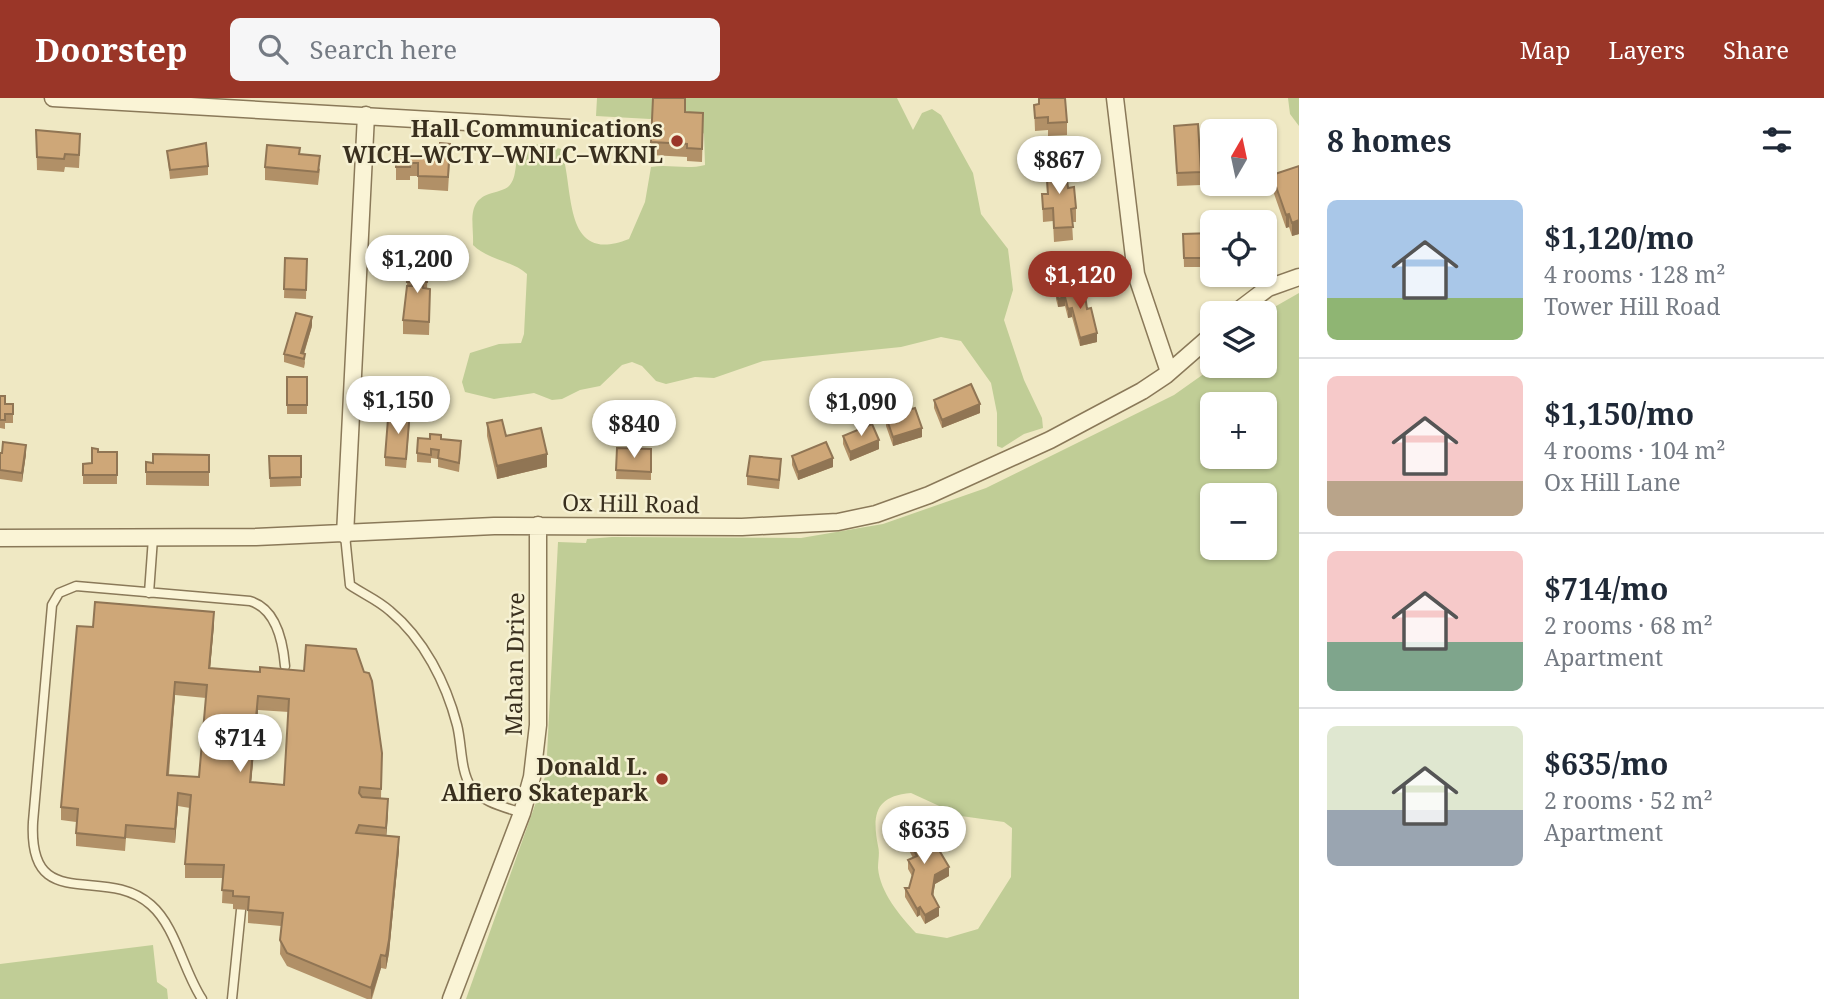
<!DOCTYPE html>
<html lang="en">
<head>
<meta charset="utf-8">
<style>
	:root { --surface:#fff; --page:#f6f6f7; --text:#1f2937; --muted:#747a83; --line:#e0e1e3; --accent:#9a3628 }
	body { margin:0; font-family:"Noto Serif",serif; background:var(--page); color:var(--text); height:100vh; display:flex; flex-direction:column; font-size:26px; white-space:nowrap }
	* { box-sizing:border-box; margin:0 }
	p { font-size:23px; color:var(--muted) }
	.icon { flex:none; width:38px; height:38px; fill:none; stroke:currentColor; stroke-width:2; stroke-linecap:round; stroke-linejoin:round }
	.map { position:relative; flex:1; overflow:hidden }
	.sheet { display:flex; flex-direction:column; background:var(--surface); width:525px }
	.sheet>* { flex:none }
	.needle { width:46px; rotate:9deg }
	.tools { position:absolute; left:1200px; top:21px; display:grid; gap:14px }
	.tools a { display:grid; place-items:center; width:77px; height:77px; border-radius:10px; background:var(--surface); box-shadow:0 2px 5px #0004; font-size:35px }
	.price { position:absolute; translate:-50% -60px; padding:0 16px; border-radius:24px; background:#fff; color:#222; font-size:23px; line-height:46px; filter:drop-shadow(0 2px 4px #0008) }
	.price::after { content:''; position:absolute; left:50%; top:42px; width:21px; height:16px; margin-left:-10px; background:inherit; clip-path:polygon(0 0,100% 0,50% 100%) }
	.price.selected { background:var(--accent); color:#fff }
	ul { padding:0; list-style:none }
	li { display:flex; align-items:center; gap:21px; height:175px; padding:0 28px }
	li+li { border-top:2px solid var(--line) }
	li span { display:grid; place-items:center; flex:none; width:196px; height:140px; border-radius:10px; color:#555 }
	li>.icon { margin-inline-start:auto }
	span .icon { width:84px; height:84px; fill:#fffc; stroke-width:1 }
	li b { font-size:30px }
	h2 { display:flex; justify-content:space-between; align-items:center; height:84px; padding:0 28px; font-size:30px }
	header { display:flex; align-items:center; gap:42px; box-sizing:border-box; height:98px; padding:0 35px; background:var(--accent); color:#fff }
	header strong { font-size:33px }
	nav { display:flex; gap:38px; margin-inline-start:auto; font-size:24px }
	.search { width:490px; height:63px; background:var(--page); display:flex; align-items:center; gap:18px; box-sizing:border-box; padding:0 24px; border-radius:10px; color:var(--muted); font-size:26px }
	main { display:flex; flex:1; min-height:0 }
	.map>svg:first-child { display:block }
	.green { fill:#c0cd96; fill-rule:evenodd }
	.lines { fill:none; stroke-linecap:round; stroke-linejoin:round }
	.service-casing { stroke:#8a7959; stroke-width:11 }
	.minor-casing { stroke:#8a7959; stroke-width:19 }
	.service { stroke:#faf4d6; stroke-width:8 }
	.minor { stroke:#faf4d6; stroke-width:16 }
	.wall { fill:#b19067; fill-rule:evenodd }
	.shaded-wall { fill:#907554 }
	.building { fill:#cea778; stroke:#907554; stroke-width:2; fill-rule:evenodd }
	.poi-dot { fill:#9a3628; stroke:#f6f1d3; stroke-width:2.5 }
	.labels { text-anchor:middle; dominant-baseline:central; stroke-width:5; stroke-linejoin:round; paint-order:stroke }
	.poi-label { font-size:23px; font-weight:bold; fill:#392f1e; stroke:#f6f1d3; text-anchor:end }
	.street-label { font-size:23px; fill:#392f1e; stroke:#f6f1d3 }
</style>
</head>
<body>
<header>
<strong>Doorstep</strong>
<div class="search"><svg class="icon" aria-label="search" viewBox="0 0 24 24"><circle cx="10" cy="10" r="6"/><path d="M15 15l6 6"/></svg>Search here</div>
<nav><a>Map</a><a>Layers</a><a>Share</a></nav>
</header>
<main>
<div class="map">
<svg width="1299" height="901" viewBox="0 0 1299 901">
	<rect width="100%" height="100%" fill="#efe8c3"/>
	<path class="green" d="M597 0H897L913 32 922 15 932 11 941 17 973 75 981 116 1008 151 1013 192 1004 222 1024 282 1042 320 1043 330 1024 336 1002 350 997 348V315L991 285 961 243 941 239 901 249 763 263 714 280 695 279 666 286 656 283 642 268 632 264 622 267 600 288 580 292 562 301 552 302 534 295 494 301 465 294 462 284 470 255 499 246 521 245 524 236 527 176C511 162 488 162 473 147 474 126 466 104 489 96 495 94 505 92 509 88 518 79 514 62 520 52L542 45 561 51C575 90 561 168 629 141L645 104 651 69C670 66 686 72 705 67L704 36 697 26 665 16 650 21 596 18Z
		M1288 0H1299V28L1290 16Z
		M1299 195V901H466L546 676 558 444 586 445 587 441 612 439 801 440 883 426 986 390 1174 297 1215 268H1265L1264 215ZM1265 306V359H1213V306ZM1265 397V450H1213V397ZM911 695 961 718 1004 724 1012 730 1011 779 978 831 947 840 916 835C900 818 880 794 878 770 878 762 880 755 878 748 872 717 875 698 911 695Z
		M153 847 157 884 167 891 168 901H0V866Z"/>
	<g class="lines">
		<defs>
			<path id="service" d="M345 437 350 487C363 496 378 502 390 513 424 541 446 585 457 627 462 646 460 672 471 689 483 705 505 709 522 715
				M149 495 153 440
				M202 901C183 872 176 829 151 807 104 765 28 819 33 724L52 507 59 495 76 488 250 503C277 511 283 544 285 568
				M232 901 241 812"/>
			<path id="minor" d="M53 0 570 30
				M1115 0 1136 176 1169 274
				M1235 215 1268 190 1299 179
				M345 437 366 17
				M0 440 256 439 494 428 742 429 838 424 876 416 929 397 1050 342 1142 293 1166 277 1213 236
				M451 901 522 715 532 679 538 627V427"/>
		</defs>
		<use href="#service" class="service-casing"/>
		<use href="#minor" class="minor-casing"/>
		<use href="#service" class="service"/>
		<use href="#minor" class="minor"/>
	</g>
	<path class="wall" d="M1038 0 1067 24V37L1048 38V32L1035 33 1034 7 1038 6Z
		M685 14 703 28 702 64 687 63V59L651 57V44Z
		M1174 28 1201 74V87L1177 88Z
		M36 32 80 49 79 70 65 69 64 74 37 72Z
		M396 50 409 56 450 59 448 93 418 91V78H410V82H396Z
		M167 53 208 68V77L170 81Z
		M300 56 320 71 318 87 265 82V69Z
		M1046 67 1068 90 1076 110V124H1072L1073 142 1054 144 1053 123 1043 124 1042 96H1047Z
		M1299 68V136L1292 138 1289 129 1286 130 1272 90V77Z
		M1213 135V169H1184L1183 136Z
		M285 160 307 161 306 201 284 200Z
		M408 167 428 168 427 191 430 204 429 237 403 236V222L407 188Z
		M1056 193 1065 195 1087 211 1097 244 1080 248 1072 219 1068 220 1065 208 1058 209 1056 201Z
		M312 228 304 256 305 265 304 270 284 264V256Z
		M287 279H307V316H287Z
		M0 298 5 306H13V325H5V331L0 330Z
		M934 302 980 315 942 330 934 310Z
		M886 319 922 339 893 348 886 328Z
		M397 321H410L406 370 385 368V359Z
		M487 325 506 338 547 369 497 381 487 338Z
		M843 338 879 351 850 363 843 346Z
		M430 341H441L461 352 459 374 438 369V361L431 360V365L417 364V355Z
		M617 350 651 351V382L616 381Z
		M98 354H117V386H83V366L92 365Z
		M0 355 26 356 22 384 0 381Z
		M209 357V388L146 387V364L153 365Z
		M269 358H301V388L270 389Z
		M792 358 833 369 798 382 792 367Z
		M781 370 779 391 747 387V378Z
		M214 527 210 570 260 574 382 655 381 701 388 715 386 738 399 752 389 855 386 871 381 870 372 901H367L287 868 280 856 281 828 248 825V812L233 811V806L222 805 223 780H185V766L190 710 178 708 175 745 126 740 125 753 76 748V724L61 722V709L93 529ZM175 597 206 600 199 679 169 677ZM258 612 289 614 284 687 251 684Z
		M902 730 949 778 935 786 933 798 939 818 925 826 920 817 917 819 905 799V790H909L912 778 908 771V762L913 760 902 739Z"/>
	<path class="shaded-wall" d="M1289 116V129L1286 130V117Z
		M1299 122V136L1292 138V125Z
		M1065 199V208L1058 209V201Z
		M1072 210V219L1068 220V211Z
		M312 219V228L302 261 301 255Z
		M1097 235V244L1080 248V240Z
		M980 306V315L942 330V322Z
		M922 330V339L893 348V339Z
		M879 342V351L850 363V354Z
		M26 347V356L22 384V375Z
		M547 356V369L497 381V368Z
		M833 360V369L798 382V374Z
		M214 514V527L209 583V570Z
		M175 584V597L167 690V677Z
		M258 598V612L250 697V684Z
		M178 695V708L175 745V731Z
		M388 701V715L386 743V730Z
		M399 739V752L389 855 386 871V858Z
		M949 769V778L935 786 932 805 935 777Z
		M920 809V817L917 819V811Z
		M939 809V818L925 826V817Z
		M381 857V870L371 901V890Z"/>
	<path class="building" d="M653 0H685V14L703 15 702 51 687 50V46L651 44Z
		M1039 0H1065L1067 24 1048 25V19L1035 20 1034 7 1039 6Z
		M1198 26 1201 74 1177 75 1174 28Z
		M36 32 80 36 79 57 65 56 64 61 37 59Z
		M206 45 208 68 170 72 167 53Z
		M440 45 450 46 448 79 418 78V65H410V69H396V50L409 51V56L439 57Z
		M267 47 300 50 299 56 320 58 318 74 265 69Z
		M1065 65 1068 90 1074 89 1076 110 1071 111 1073 129 1054 130 1053 110 1043 111 1042 96H1048L1046 67Z
		M1299 68V122L1292 125 1289 116 1286 117 1272 77Z
		M1213 135V160H1184L1183 136Z
		M285 160 307 161 306 192 284 191Z
		M408 167 428 168 427 184H423V190L430 191 429 224 403 222 407 188H412V184H407Z
		M1064 190 1065 195 1084 190 1087 211 1091 210 1097 235 1080 240 1072 210 1068 211 1065 199 1058 201 1056 193Z
		M296 215 312 219 301 255 305 256 304 261 284 256Z
		M287 279H307V307H287Z
		M971 286 980 306 942 322 934 302Z
		M0 298H5V306H13V316H5V322H0Z
		M915 310 922 330 893 339 886 319Z
		M397 312H410L406 361 385 359 388 321H397Z
		M502 322 506 338 541 330 547 356 497 368 487 325Z
		M872 326 879 342 850 354 843 338Z
		M430 336 441 337V341L461 343 459 365 438 360 439 352 431 351V357L417 355 418 340 430 341Z
		M3 344 26 347 22 375 0 372V355H2Z
		M826 344 833 360 798 374 792 358Z
		M92 350 98 351V354H117V377H83V366L92 365Z
		M617 350 651 351V374L616 372Z
		M153 356 209 357V374H146V364L153 365Z
		M269 358H301V379L270 380Z
		M750 358 781 361 779 382 747 378Z
		M95 504 214 514 209 570 260 574V569L304 573 306 547 356 551 364 574 369 575 372 583 382 655 381 691 360 689 359 695 362 699 388 701 386 730 359 727 356 735 399 739 389 842 386 858 381 857 371 890 287 855 280 842 283 815 248 812 249 799 233 798V793L222 792 224 767 185 766 191 697 178 695 175 731 126 727 125 740 76 735 78 711 61 709 77 528 93 529ZM175 584 207 587 199 679 167 677ZM258 598 289 601 284 687 250 684Z
		M920 720 949 769 935 777 932 796 939 809 925 817 920 809 917 811 905 790H909L914 772 908 762 917 758 902 730Z"/>
	<g class="poi-dot">
		<circle cx="677" cy="43" r="7"/>
		<circle cx="662" cy="681" r="7"/>
	</g>
	<g class="labels">
		<g class="poi-label">
			<text x="663" y="30">Hall Communications<tspan x="663" dy="26">WICH–WCTY–WNLC–WKNL</tspan></text>
			<text x="648" y="668">Donald L.<tspan x="648" dy="26">Alfiero Skatepark</tspan></text>
		</g>
		<g class="street-label">
			<text transform="translate(631 405) rotate(1)">Ox Hill Road</text>
			<text transform="translate(514 566) rotate(-89)">Mahan Drive</text>
		</g>
	</g>
</svg>
<div class="tools">
<a><svg class="needle" viewBox="-14 -14 28 28"><path d="M0-13l5 13h-10z" fill="#e53935"/><path d="M0 13l5-13h-10z" fill="#747a83"/></svg></a>
<a><svg class="icon" aria-label="locate" viewBox="0 0 24 24"><circle cx="12" cy="12" r="6"/><path d="M12 2v4M12 18v4M2 12h4M18 12h4"/></svg></a>
<a><svg class="icon" aria-label="layers" viewBox="0 0 24 24"><path d="M12 4l9 5-9 5-9-5zM3 14l9 5 9-5"/></svg></a>
<a>+</a>
<a>−</a>
</div>
<b class="price" style="left:1059px;top:98px">$867</b>
<b class="price" style="left:417px;top:197px">$1,200</b>
<b class="price selected" style="left:1080px;top:213px">$1,120</b>
<b class="price" style="left:398px;top:338px">$1,150</b>
<b class="price" style="left:861px;top:340px">$1,090</b>
<b class="price" style="left:634px;top:362px">$840</b>
<b class="price" style="left:240px;top:676px">$714</b>
<b class="price" style="left:924px;top:768px">$635</b>
</div>
<section class="sheet">
<h2>8 homes<svg class="icon" aria-label="filters" viewBox="0 0 24 24"><path d="M4 7h16M4 17h16"/><circle cx="9" cy="7" r="2"/><circle cx="15" cy="17" r="2"/></svg></h2>
<ul>
<li><span style="background:linear-gradient(#a9c7e8 70%,#8fb573 0)"><svg class="icon" aria-label="home" viewBox="0 0 24 24"><path d="M3 11l9-7 9 7M6 9v11h12V9"/></svg></span><div><b>$1,120/mo</b><p>4 rooms · 128 m²</p><p>Tower Hill Road</p></div></li>
<li><span style="background:linear-gradient(#f6c9c9 75%,#b9a48a 0)"><svg class="icon" aria-label="home" viewBox="0 0 24 24"><path d="M3 11l9-7 9 7M6 9v11h12V9"/></svg></span><div><b>$1,150/mo</b><p>4 rooms · 104 m²</p><p>Ox Hill Lane</p></div></li>
<li><span style="background:linear-gradient(#f6c9c9 65%,#7fa58c 0)"><svg class="icon" aria-label="home" viewBox="0 0 24 24"><path d="M3 11l9-7 9 7M6 9v11h12V9"/></svg></span><div><b>$714/mo</b><p>2 rooms · 68 m²</p><p>Apartment</p></div></li>
<li><span style="background:linear-gradient(#dfe7d0 60%,#9aa5b1 0)"><svg class="icon" aria-label="home" viewBox="0 0 24 24"><path d="M3 11l9-7 9 7M6 9v11h12V9"/></svg></span><div><b>$635/mo</b><p>2 rooms · 52 m²</p><p>Apartment</p></div></li>
</ul>
</section>
</main>
</body>
</html>
